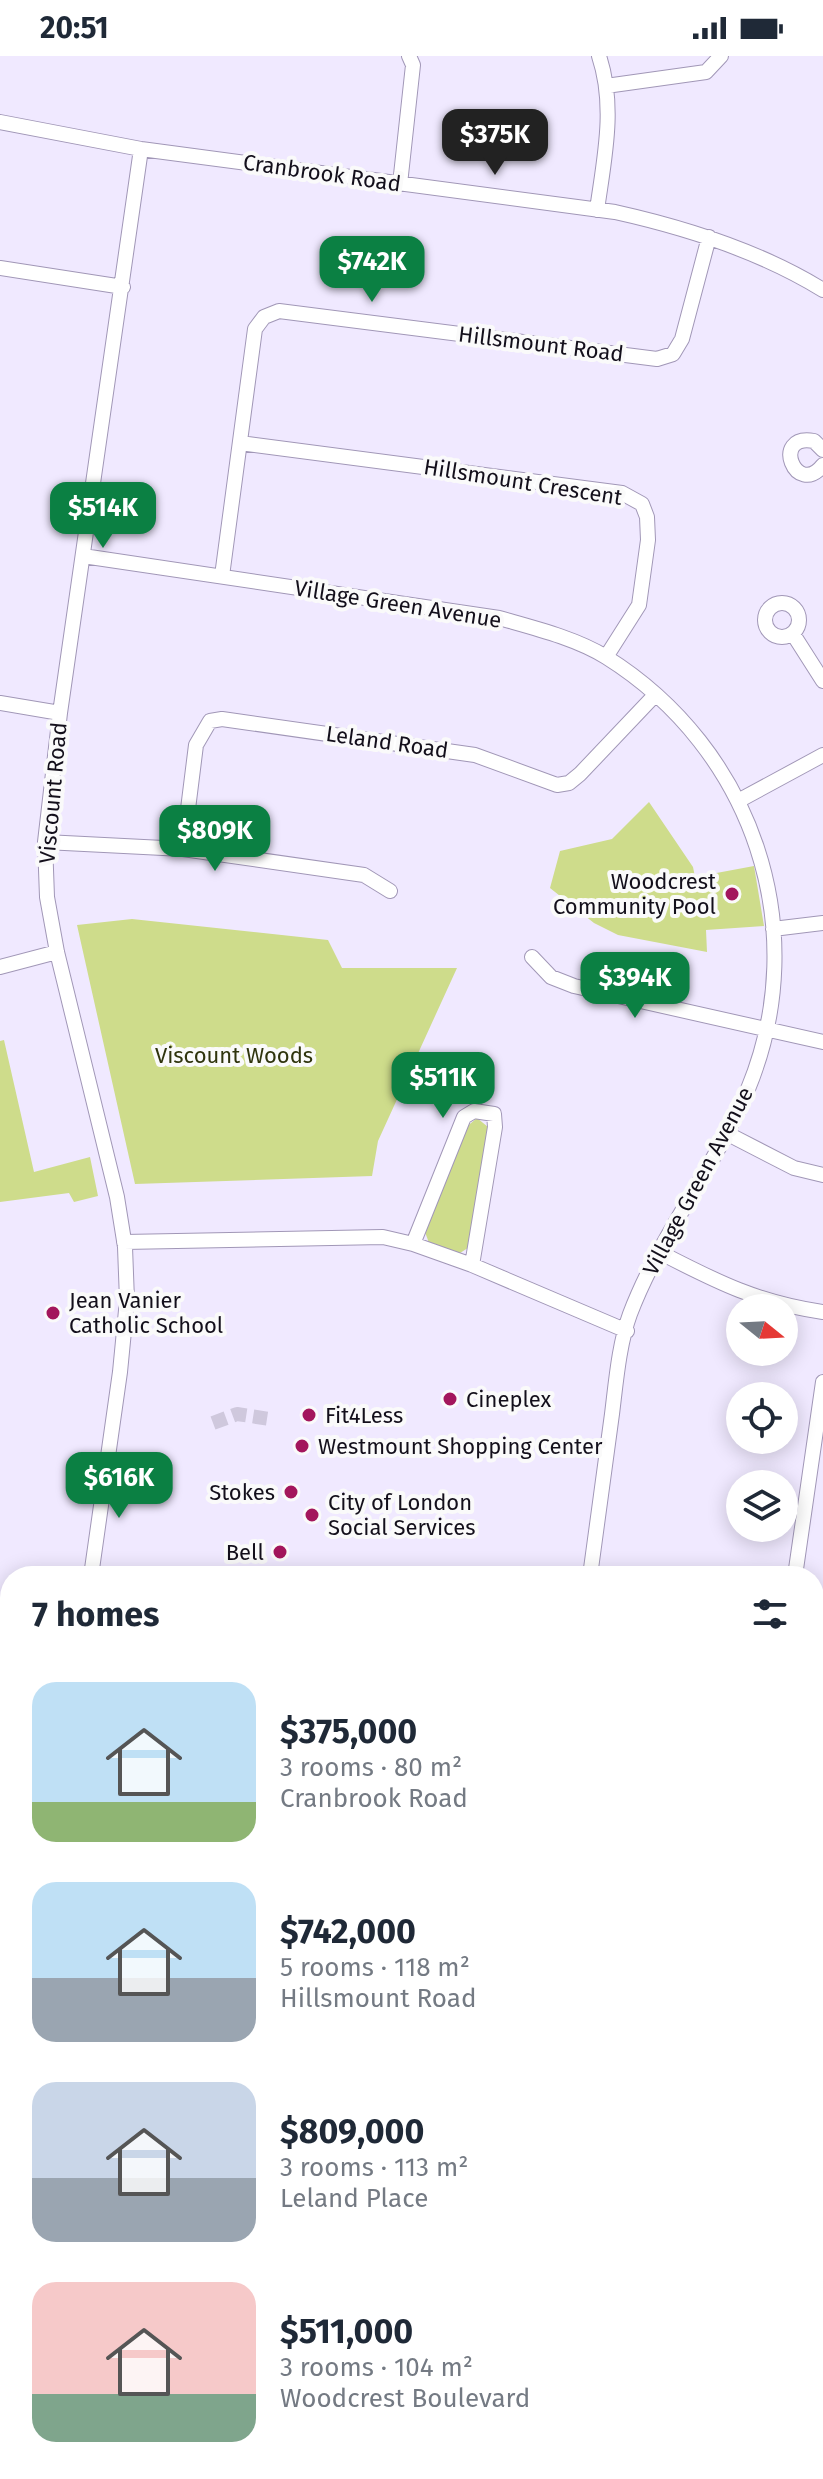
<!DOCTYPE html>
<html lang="en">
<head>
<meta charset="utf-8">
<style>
	:root { --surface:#fff; --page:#f2f2f3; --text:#1f2937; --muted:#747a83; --accent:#0b8043 }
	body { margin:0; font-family:"Fira Sans",sans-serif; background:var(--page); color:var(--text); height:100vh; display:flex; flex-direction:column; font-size:30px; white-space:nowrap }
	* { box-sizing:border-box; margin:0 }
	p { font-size:26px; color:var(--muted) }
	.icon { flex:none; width:44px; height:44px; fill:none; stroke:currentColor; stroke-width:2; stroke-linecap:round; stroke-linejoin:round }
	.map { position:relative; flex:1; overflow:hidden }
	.drawer { position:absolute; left:0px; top:1510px; width:824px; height:914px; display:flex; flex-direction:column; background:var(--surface); border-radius:32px 32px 0 0; box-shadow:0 4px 20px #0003 }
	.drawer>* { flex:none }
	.needle { width:52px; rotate:108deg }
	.tools { position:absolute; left:726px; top:1238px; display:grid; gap:16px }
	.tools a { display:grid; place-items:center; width:72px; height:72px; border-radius:50%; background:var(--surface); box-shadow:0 4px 20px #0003; font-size:40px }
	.price { position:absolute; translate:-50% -68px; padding:0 18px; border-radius:16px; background:var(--accent); color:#fff; font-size:26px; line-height:52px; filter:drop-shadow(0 2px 4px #0008) }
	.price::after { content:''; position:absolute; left:50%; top:48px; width:24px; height:18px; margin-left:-12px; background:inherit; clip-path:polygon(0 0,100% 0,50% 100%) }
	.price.selected { background:#222; color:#fff }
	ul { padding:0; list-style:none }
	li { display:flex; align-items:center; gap:24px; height:200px; padding:0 32px }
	li span { display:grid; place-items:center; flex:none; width:224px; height:160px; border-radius:24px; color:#555 }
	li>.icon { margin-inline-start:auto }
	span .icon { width:96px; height:96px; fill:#fffc; stroke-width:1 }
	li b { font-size:34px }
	h2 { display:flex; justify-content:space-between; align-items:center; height:96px; padding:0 32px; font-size:34px }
	.status { display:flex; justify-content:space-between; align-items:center; height:56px; padding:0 40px; background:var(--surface); direction:ltr }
	.status svg { height:22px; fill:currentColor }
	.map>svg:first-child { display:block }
	.green { fill:#cedc8b }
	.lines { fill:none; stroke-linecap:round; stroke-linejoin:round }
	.minor-tunnel { stroke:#cfc8dd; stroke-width:14; stroke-dasharray:14 7; stroke-linecap:butt }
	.minor-casing { stroke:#a197b7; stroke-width:16 }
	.major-casing { stroke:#fff; stroke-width:18 }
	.minor { stroke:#fff; stroke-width:14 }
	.major { stroke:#dbacb0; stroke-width:16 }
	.poi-dot { fill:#a3165c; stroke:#fafafa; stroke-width:3 }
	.labels { text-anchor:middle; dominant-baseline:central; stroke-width:8; stroke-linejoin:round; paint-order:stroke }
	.street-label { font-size:22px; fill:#130f1b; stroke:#fafafa }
	.poi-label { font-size:22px; fill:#130f1b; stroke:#fafafa; text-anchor:start }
	.park-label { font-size:22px; fill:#2f340d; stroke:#fafafa }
</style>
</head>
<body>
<div class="status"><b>20:51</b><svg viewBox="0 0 49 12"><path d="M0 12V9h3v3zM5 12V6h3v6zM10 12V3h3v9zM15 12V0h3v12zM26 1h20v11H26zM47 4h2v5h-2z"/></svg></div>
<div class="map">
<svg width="823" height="2423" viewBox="0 0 823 2423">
	<rect width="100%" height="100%" fill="#f0e9ff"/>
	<path class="green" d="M649 746 693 811 695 821 754 810 764 870 706 874 707 896 618 879 594 867 550 832 560 795 612 783Z
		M132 863 328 884 342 912H457L378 1085 372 1120 135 1128 77 869Z
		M4 984 34 1116 90 1101 98 1140 74 1146 69 1137 0 1146V985Z
		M477 1062 488 1071 471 1190 460 1197 429 1187 425 1176 464 1073Z"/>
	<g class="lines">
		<path class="minor-tunnel" d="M213 1367 237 1358 270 1363"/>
		<defs>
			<path id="minor" d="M606 30 706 16 721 0
				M0 66 141 93 615 156C687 172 760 195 823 234
				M400 128 413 9 409 0
				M597 154C604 103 616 51 599 0
				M0 212 123 231
				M240 387 622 437 642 448 647 461 648 484 639 549 606 601
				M823 394 814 385C770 377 796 443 823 409
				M83 500 499 562C534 572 575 582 606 601 753 693 814 873 748 1033 715 1111 660 1179 630 1258 619 1288 616 1326 612 1358 605 1412 597 1466 590 1520
				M222 520 255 273 264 261 279 255 657 303 673 298 682 283 709 181
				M765 564a17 17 0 1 1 34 0a17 17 0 1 1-34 0Z
				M793 578 823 625
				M0 647 60 657
				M738 745 823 699
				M45 786 183 793 364 819 390 835
				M183 793 196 689 210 665 222 663 475 699 557 729 569 727 580 718 655 639
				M773 873 823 867
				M532 901 551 921 574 930 823 986
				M0 911 57 896
				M726 1077 794 1112 823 1119
				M124 1186 383 1181 413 1188 464 1061 474 1055 494 1058 495 1071 472 1209 627 1275
				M413 1188 472 1209
				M661 1197C717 1226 759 1247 823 1256
				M91 1520 120 1316 127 1244 125 1191 117 1141 57 896 47 841 45 786 60 657 141 93
				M795 1520 823 1326
				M814 1547 823 1549
				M814 1691 823 1693
				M0 2070 10 2020
				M814 2195 823 2192
				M0 2385 10 2387
				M417 2414 496 2423
				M287 2423 308 2414
				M624 2423 625 2414
				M759 2423 760 2414"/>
			<path id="major" d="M0 1814 10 1815
				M0 1831 10 1833
				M814 1932 823 1933
				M814 1949 823 1950"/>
		</defs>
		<use href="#minor" class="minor-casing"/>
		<use href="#major" class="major-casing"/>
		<use href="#minor" class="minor"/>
		<use href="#major" class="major"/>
	</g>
	<g class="poi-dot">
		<circle cx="732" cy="838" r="8"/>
		<circle cx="53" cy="1257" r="8"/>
		<circle cx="450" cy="1343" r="8"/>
		<circle cx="309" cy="1359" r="8"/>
		<circle cx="302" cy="1390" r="8"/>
		<circle cx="291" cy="1436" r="8"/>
		<circle cx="312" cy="1459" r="8"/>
		<circle cx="280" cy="1496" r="8"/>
	</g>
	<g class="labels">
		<g class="street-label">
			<text transform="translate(322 117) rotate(8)">Cranbrook Road</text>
			<text transform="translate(541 288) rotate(7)">Hillsmount Road</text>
			<text transform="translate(523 426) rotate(9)">Hillsmount Crescent</text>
			<text transform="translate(398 548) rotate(9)">Village Green Avenue</text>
			<text transform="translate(387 686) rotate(8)">Leland Road</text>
			<text transform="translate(53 737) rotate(-85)">Viscount Road</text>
			<text transform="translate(698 1125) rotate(-62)">Village Green Avenue</text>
		</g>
		<g class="poi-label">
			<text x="716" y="825" text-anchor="end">Woodcrest<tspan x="716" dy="25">Community Pool</tspan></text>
			<text x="69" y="1244">Jean Vanier<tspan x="69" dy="25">Catholic School</tspan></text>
			<text x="466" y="1343">Cineplex</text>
			<text x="325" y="1359">Fit4Less</text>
			<text x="318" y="1390">Westmount Shopping Center</text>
			<text x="275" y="1436" text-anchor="end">Stokes</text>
			<text x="328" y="1446">City of London<tspan x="328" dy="25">Social Services</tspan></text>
			<text x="264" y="1496" text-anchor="end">Bell</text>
		</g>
		<g class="park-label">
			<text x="234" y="999">Viscount Woods</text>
		</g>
	</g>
</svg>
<div class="tools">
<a><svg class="needle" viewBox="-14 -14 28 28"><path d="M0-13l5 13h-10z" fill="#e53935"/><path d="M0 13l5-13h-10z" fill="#747a83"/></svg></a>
<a><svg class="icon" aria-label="locate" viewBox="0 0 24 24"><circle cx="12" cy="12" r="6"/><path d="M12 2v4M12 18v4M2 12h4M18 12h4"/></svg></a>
<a><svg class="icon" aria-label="layers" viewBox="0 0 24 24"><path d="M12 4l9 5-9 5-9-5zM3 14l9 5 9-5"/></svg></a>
</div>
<b class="price selected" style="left:495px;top:121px">$375K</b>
<b class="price" style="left:372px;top:248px">$742K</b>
<b class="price" style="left:103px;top:494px">$514K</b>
<b class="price" style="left:215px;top:817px">$809K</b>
<b class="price" style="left:635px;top:964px">$394K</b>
<b class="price" style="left:443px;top:1064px">$511K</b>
<b class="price" style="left:119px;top:1464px">$616K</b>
<section class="drawer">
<h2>7 homes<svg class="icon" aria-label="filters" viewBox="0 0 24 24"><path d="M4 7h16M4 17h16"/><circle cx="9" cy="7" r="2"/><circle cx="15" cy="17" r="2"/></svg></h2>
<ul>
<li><span style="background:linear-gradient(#bfe0f5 75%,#8fb573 0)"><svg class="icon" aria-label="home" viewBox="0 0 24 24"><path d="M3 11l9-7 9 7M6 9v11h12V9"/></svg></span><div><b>$375,000</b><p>3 rooms · 80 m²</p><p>Cranbrook Road</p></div></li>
<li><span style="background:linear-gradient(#bfe0f5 60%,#9aa5b1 0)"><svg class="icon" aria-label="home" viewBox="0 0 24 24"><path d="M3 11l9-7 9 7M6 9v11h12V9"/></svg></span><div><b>$742,000</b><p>5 rooms · 118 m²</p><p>Hillsmount Road</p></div></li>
<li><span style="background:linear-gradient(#c9d6e8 60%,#9aa5b1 0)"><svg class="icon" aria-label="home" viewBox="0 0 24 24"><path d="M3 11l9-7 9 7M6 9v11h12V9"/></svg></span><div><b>$809,000</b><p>3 rooms · 113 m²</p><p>Leland Place</p></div></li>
<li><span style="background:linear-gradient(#f6c9c9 70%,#7fa58c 0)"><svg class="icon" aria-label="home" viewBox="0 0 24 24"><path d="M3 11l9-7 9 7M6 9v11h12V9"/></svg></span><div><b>$511,000</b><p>3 rooms · 104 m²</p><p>Woodcrest Boulevard</p></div></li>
</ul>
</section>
</div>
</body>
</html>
